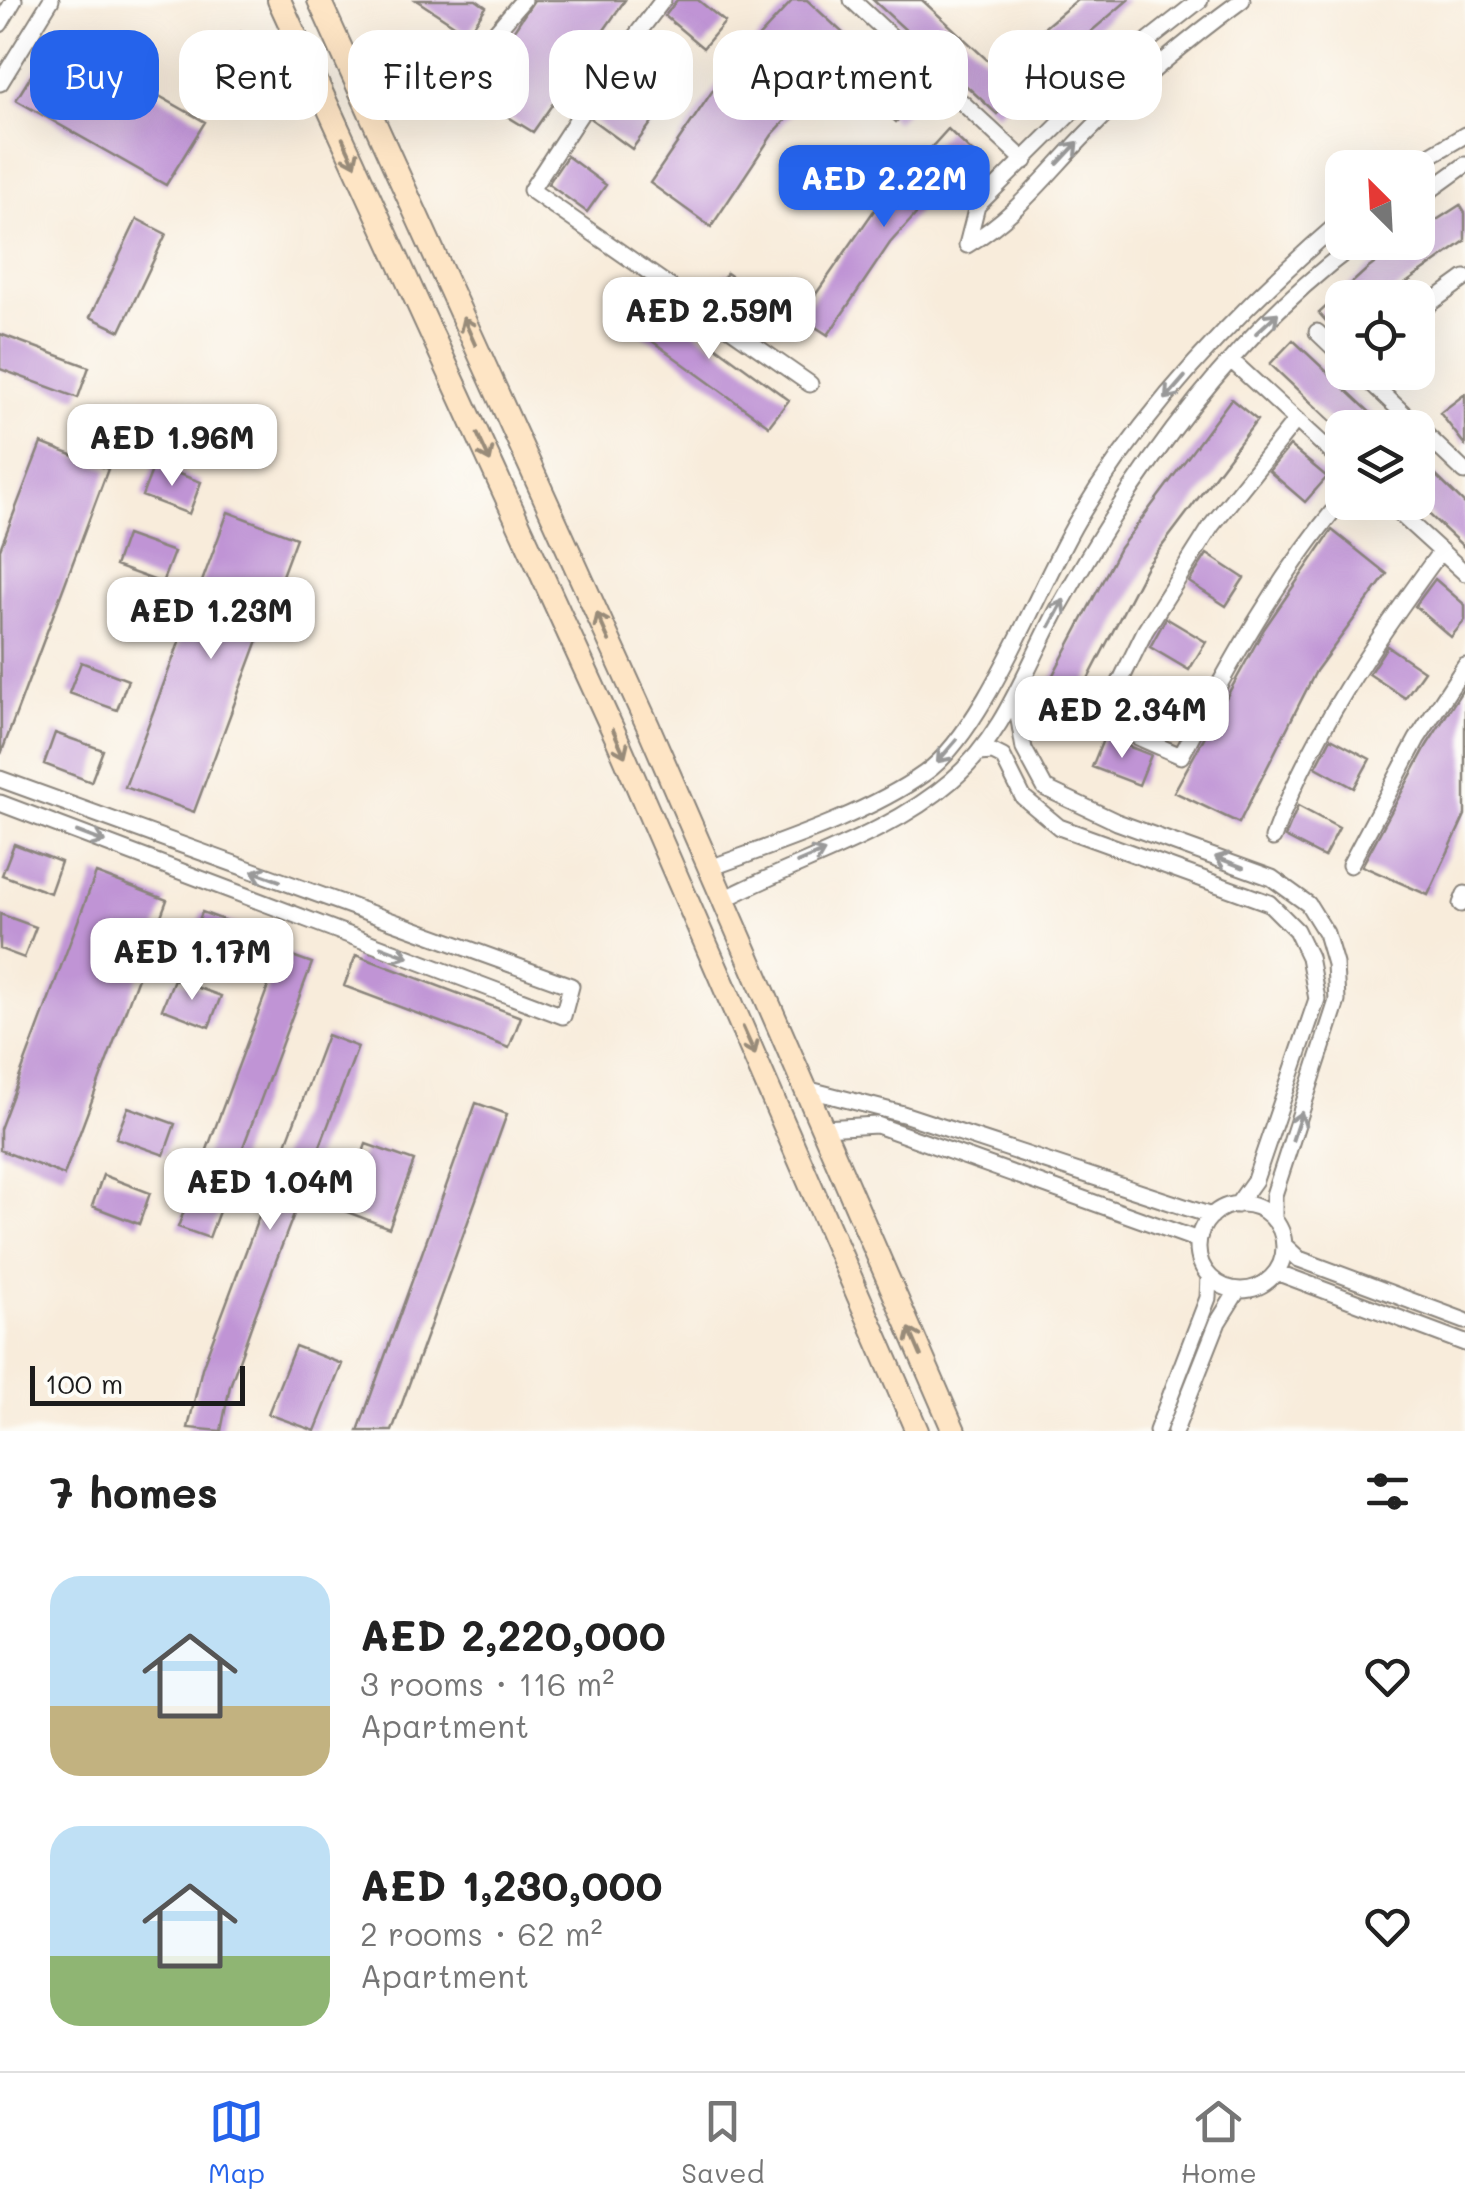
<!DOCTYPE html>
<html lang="en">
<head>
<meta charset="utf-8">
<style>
	:root { --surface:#fff; --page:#f2f2f2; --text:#222; --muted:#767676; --line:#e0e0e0; --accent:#2563eb }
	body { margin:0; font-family:Mali,sans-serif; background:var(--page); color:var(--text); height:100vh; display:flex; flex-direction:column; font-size:38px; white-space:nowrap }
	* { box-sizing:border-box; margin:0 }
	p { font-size:32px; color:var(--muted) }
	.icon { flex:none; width:55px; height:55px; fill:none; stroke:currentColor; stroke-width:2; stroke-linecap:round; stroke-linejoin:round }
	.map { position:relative; height:1431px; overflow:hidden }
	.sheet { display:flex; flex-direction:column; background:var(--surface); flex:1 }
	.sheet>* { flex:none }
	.banner { position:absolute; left:30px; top:30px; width:1405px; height:90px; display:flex; gap:20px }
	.needle { width:65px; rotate:336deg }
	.fabs { position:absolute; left:1325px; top:150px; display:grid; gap:20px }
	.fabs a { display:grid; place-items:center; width:110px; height:110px; border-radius:20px; background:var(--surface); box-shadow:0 10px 40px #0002; font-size:50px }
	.scale { position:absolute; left:30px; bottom:25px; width:215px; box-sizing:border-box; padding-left:10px; border:5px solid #1c1c1c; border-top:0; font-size:28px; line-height:35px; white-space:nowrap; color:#1c1c1c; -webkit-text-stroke:8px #fdfcf7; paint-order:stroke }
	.price { position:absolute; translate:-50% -85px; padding:0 22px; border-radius:20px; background:#fff; color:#222; font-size:32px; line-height:65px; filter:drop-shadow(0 2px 5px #0008) }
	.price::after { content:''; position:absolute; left:50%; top:60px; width:30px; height:22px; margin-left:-15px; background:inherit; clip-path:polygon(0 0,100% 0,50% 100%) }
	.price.current { background:var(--accent); color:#fff }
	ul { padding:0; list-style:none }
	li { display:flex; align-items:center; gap:30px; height:250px; padding:0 50px }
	li span { display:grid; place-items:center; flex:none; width:280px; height:200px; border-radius:30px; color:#555 }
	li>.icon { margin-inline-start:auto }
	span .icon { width:120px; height:120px; fill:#fffc; stroke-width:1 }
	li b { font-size:42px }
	h2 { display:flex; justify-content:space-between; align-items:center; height:120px; padding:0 50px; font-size:42px }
	.pill { padding:0 35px; border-radius:30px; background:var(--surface); box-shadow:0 10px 40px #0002; font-size:35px; line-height:90px }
	.pill.current { background:var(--accent); color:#fff }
	.tabs { display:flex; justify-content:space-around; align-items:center; height:140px; border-top:2px solid var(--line); background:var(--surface); font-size:28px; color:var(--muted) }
	.tabs a { display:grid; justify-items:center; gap:5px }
	.tabs .current { color:var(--accent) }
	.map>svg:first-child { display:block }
	.building { fill:#c094d5 }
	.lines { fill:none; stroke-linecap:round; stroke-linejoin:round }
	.minor-casing { stroke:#8a847c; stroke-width:19 }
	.secondary-casing { stroke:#8a847c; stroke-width:26 }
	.minor { stroke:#fff; stroke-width:15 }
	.secondary { stroke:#fee5c5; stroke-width:22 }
	.oneway { stroke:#988b79 }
	.oneway2 { stroke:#999 }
</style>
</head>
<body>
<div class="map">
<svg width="1465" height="1431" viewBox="0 0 1465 1431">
	<rect width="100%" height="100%" fill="#fdfcf7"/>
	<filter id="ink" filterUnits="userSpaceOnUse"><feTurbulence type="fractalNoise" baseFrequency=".01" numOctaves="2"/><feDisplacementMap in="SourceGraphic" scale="20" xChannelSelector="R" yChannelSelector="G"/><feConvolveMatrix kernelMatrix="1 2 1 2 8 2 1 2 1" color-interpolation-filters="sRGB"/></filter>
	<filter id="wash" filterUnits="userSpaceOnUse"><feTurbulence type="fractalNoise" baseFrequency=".0048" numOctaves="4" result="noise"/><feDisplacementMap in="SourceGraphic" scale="40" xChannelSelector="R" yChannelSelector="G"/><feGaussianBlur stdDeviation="2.25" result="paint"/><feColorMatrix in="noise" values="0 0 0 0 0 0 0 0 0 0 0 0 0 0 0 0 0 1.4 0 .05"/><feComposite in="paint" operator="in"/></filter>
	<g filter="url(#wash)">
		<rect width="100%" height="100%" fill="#f8ecdb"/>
		<g id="blocks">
			<path class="building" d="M416 0H476L486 7 468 34Z
				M534 0H625L533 132 471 94Z
				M677 0H698L725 22 703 48 665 16Z
				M793 0H807L855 44 772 135 711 227 650 183 724 74Z
				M873 0H922L1020 90 997 114Z
				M1077 0H1128L1060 58 1038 33Z
				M241 32 269 50 243 93 214 76Z
				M55 37 205 122 166 185 16 100Z
				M881 64 918 98 896 122 859 88Z
				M611 93 652 122 632 149 591 119Z
				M948 129 972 152 890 243 828 335 800 317 873 212Z
				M567 156 606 185 587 212 548 184Z
				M1460 205 1465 213V241L1385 298H1342V339L1319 313 1366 270 1403 242H1418V232Z
				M137 219 166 234 120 331 90 317Z
				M727 273 768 302 749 328 708 299Z
				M649 298 789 400 769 426 630 325Z
				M0 334 89 367 78 398 0 369Z
				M1293 340 1374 416 1383 428H1338L1270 364Z
				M1465 394V445L1440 413Z
				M1231 399 1257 420 1147 566 1065 723 1035 709 1120 548Z
				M41 443 108 469 1 754 0 549Z
				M1290 446 1327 477 1305 502 1269 471Z
				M154 465 201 482 189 514 142 496Z
				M1427 467 1465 504V548L1418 504V477Z
				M228 512 296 538 194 812 125 787Z
				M1332 530 1387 574 1316 671 1239 823 1174 792 1264 629Z
				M126 535 174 552 162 583 115 566Z
				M1207 554 1244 578 1226 606 1189 582Z
				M1435 579 1465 605V620L1451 637 1415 606Z
				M1166 618 1206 642 1189 670 1150 647Z
				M1387 646 1424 671 1405 698 1369 674Z
				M81 662 128 680 117 710 69 693Z
				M1465 686V815L1428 895 1362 866 1427 745Z
				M55 733 103 750 91 782 44 764Z
				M1104 737 1151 755 1139 785 1092 767Z
				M1331 738 1370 759 1354 788 1316 767Z
				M1298 806 1339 828 1324 857 1285 837Z
				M14 844 61 862 50 893 2 875Z
				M96 873 167 900 64 1175 0 1150V1129Z
				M202 912 250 930 238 961 191 943Z
				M0 914 36 927 24 958 0 949Z
				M281 952 312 963 209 1238 178 1227Z
				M356 955 521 1017 509 1048 344 986Z
				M174 979 221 996 209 1027 162 1009Z
				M327 1035 358 1047 253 1321 230 1386 221 1431 188 1428 202 1368Z
				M476 1103 507 1114 466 1227 392 1431H358Z
				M128 1107 175 1124 164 1155 116 1138Z
				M366 1144 414 1161 389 1228 342 1210Z
				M103 1175 150 1193 139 1224 92 1206Z
				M295 1346 342 1364 315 1431 268 1414Z"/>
		</g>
	</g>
	<g filter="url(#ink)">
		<use href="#blocks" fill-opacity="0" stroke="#8a847c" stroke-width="2.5"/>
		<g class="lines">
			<defs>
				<path id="minor" d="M663 0 606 75 531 190 810 384
					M852 0 1025 161
					M1200 0 1126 58 977 206 967 245C1017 216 1049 171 1090 130 1137 82 1187 40 1242 0
					M0 24 14 0
					M0 83 51 0
					M441 96 523 0
					M1409 168 1465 135
					M1418 199 1465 165
					M1418 312 1465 278
					M1317 332 1342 356
					M1232 361 1342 462
					M1360 372 1465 472
					M1296 420 1212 525 1145 631 1101 721 1181 756C1228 666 1277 578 1342 500
					M1387 502 1465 573
					M1015 696 1024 749 1045 788 1117 822 1272 878 1308 904 1326 933 1335 964 1337 1001 1274 1195V1220
					M978 753 993 752 1003 757 1023 797 1059 827 1269 903 1296 930 1309 957 1317 999 1255 1180 1237 1205
					M0 779 571 986 563 1016 0 803
					M1273 838C1311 733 1375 641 1441 551
					M1350 865 1417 739 1465 666
					M710 868C778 843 866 815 925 773 983 733 1039 586 1077 521 1145 407 1242 306 1342 220
					M723 900C798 860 886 837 951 781 1004 736 1026 668 1058 609 1134 472 1231 336 1358 242
					M1461 904 1465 894
					M806 1089 903 1114 1212 1216
					M823 1128 877 1125 1198 1240
					M1198 1247a43 43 0 1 1 86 0a43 43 0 1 1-86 0Z
					M1284 1245 1299 1259 1465 1321
					M1276 1272 1465 1343
					M1157 1431 1208 1298 1209 1276
					M1175 1431 1218 1322 1238 1290"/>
				<path id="secondary" d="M279 0 617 739 917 1431
					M319 0 648 726 954 1431"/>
			</defs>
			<use href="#minor" class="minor-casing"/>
			<use href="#secondary" class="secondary-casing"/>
			<use href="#minor" class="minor"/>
			<use href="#secondary" class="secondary"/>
		</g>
		<defs><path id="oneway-shaft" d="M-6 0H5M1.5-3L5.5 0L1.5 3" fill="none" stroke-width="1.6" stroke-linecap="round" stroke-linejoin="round" transform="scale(2.5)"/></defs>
		<g class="oneway">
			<use href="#oneway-shaft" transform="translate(349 152) rotate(65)"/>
			<use href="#oneway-shaft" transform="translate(469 331) rotate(-114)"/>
			<use href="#oneway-shaft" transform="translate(484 448) rotate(65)"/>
			<use href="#oneway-shaft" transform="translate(603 627) rotate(-114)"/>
			<use href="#oneway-shaft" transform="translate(619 743) rotate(66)"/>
			<use href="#oneway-shaft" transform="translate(749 1041) rotate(66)"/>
			<use href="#oneway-shaft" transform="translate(915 1342) rotate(-113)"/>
		</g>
		<g class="oneway2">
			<use href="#oneway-shaft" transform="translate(1068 153) rotate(-47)"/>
			<use href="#oneway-shaft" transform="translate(1267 323) rotate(-43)"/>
			<use href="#oneway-shaft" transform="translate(1175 388) rotate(131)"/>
			<use href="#oneway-shaft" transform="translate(1057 613) rotate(-62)"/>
			<use href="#oneway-shaft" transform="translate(947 751) rotate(131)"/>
			<use href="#oneway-shaft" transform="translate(91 837) rotate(21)"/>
			<use href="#oneway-shaft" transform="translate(811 857) rotate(-23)"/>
			<use href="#oneway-shaft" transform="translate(1229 862) rotate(-159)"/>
			<use href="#oneway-shaft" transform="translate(266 876) rotate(-160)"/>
			<use href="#oneway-shaft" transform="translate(395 952) rotate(21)"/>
			<use href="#oneway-shaft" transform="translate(1297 1126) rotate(-72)"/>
		</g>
	</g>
</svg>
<div class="fabs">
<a><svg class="needle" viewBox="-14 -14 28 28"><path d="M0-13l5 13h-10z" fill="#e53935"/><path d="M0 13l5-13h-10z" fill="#767676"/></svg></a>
<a><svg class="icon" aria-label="locate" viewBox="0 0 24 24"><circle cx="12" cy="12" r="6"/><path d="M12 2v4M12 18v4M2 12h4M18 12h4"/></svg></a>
<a><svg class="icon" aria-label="layers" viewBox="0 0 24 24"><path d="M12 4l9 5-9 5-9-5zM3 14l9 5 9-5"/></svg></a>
</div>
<div class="scale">100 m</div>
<b class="price current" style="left:884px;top:230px">AED 2.22M</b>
<b class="price" style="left:709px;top:362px">AED 2.59M</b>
<b class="price" style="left:172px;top:489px">AED 1.96M</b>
<b class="price" style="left:211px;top:662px">AED 1.23M</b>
<b class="price" style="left:1122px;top:761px">AED 2.34M</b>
<b class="price" style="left:192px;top:1003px">AED 1.17M</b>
<b class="price" style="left:270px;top:1233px">AED 1.04M</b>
<div class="banner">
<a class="pill current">Buy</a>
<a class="pill">Rent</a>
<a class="pill">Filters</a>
<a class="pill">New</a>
<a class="pill">Apartment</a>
<a class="pill">House</a>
</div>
</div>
<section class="sheet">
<h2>7 homes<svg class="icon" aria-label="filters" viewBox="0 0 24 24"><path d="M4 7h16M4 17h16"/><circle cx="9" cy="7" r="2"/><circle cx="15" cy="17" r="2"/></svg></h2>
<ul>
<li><span style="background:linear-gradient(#bfe0f5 65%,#c2b280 0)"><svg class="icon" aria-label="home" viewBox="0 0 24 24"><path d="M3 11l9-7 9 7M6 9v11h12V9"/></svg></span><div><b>AED 2,220,000</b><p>3 rooms · 116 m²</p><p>Apartment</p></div><svg class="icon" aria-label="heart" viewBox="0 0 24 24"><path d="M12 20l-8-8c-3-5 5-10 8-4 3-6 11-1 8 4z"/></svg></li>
<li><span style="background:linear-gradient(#bfe0f5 65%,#8fb573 0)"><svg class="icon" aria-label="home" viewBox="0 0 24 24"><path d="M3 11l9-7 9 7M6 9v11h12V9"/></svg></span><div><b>AED 1,230,000</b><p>2 rooms · 62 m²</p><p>Apartment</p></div><svg class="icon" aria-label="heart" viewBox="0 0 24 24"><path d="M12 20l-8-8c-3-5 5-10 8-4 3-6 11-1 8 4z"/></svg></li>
</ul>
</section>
<nav class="tabs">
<a class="current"><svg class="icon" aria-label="map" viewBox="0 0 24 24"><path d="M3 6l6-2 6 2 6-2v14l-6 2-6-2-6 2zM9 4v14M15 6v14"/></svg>Map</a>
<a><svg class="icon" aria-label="saved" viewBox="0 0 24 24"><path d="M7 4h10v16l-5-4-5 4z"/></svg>Saved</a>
<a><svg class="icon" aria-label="home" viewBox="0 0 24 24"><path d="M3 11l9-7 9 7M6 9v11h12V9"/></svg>Home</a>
</nav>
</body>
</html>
